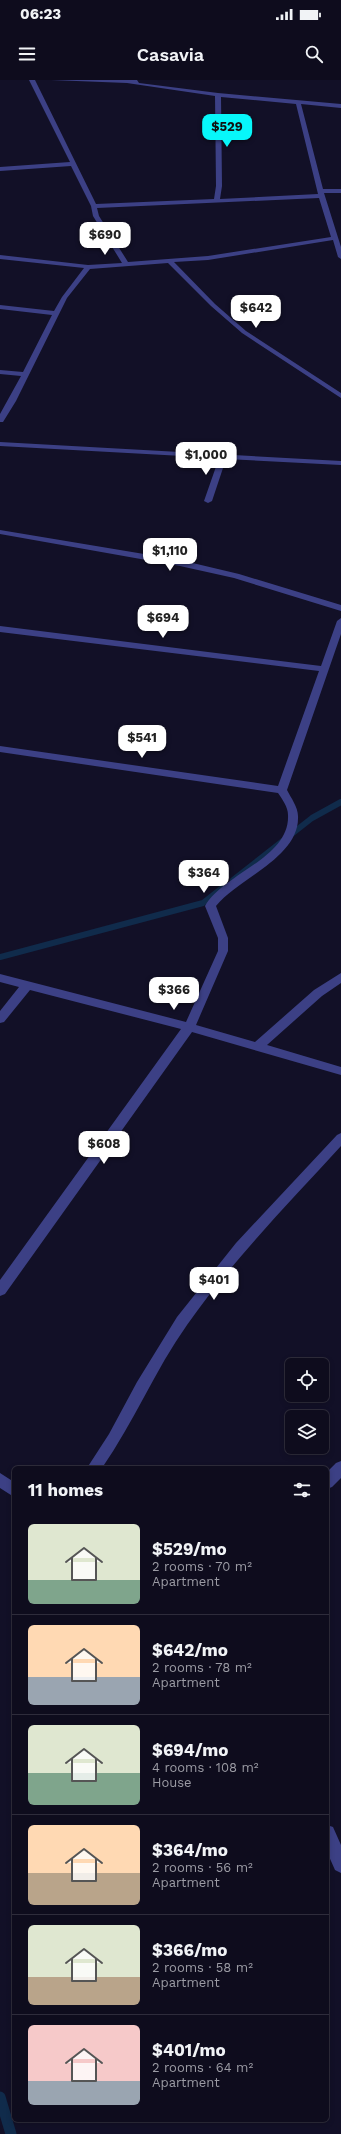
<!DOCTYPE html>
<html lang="en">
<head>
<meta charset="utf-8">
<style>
	:root { --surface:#0e0c1d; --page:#171526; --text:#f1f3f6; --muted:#9b9ba4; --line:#2e2c3b; --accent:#07f7fa }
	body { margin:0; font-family:"Work Sans",sans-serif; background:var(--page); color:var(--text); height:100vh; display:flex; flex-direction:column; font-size:15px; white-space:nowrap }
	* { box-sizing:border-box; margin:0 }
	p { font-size:13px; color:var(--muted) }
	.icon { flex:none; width:22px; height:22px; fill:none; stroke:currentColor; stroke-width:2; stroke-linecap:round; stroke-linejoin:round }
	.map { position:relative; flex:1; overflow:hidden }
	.side { position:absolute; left:12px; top:1386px; width:317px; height:656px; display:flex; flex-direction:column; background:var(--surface); border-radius:6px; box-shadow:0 2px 6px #0003,0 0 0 1px var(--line) }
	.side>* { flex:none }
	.buttons { position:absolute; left:285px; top:1278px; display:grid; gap:8px }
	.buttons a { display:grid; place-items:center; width:44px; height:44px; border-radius:6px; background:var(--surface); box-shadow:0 2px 6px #0003,0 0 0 1px var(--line); font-size:20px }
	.price { position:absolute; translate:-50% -34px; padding:0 9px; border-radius:8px; background:#fff; color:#222; font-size:13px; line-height:26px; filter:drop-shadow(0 1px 2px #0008) }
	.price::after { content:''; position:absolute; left:50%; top:24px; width:12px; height:9px; margin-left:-6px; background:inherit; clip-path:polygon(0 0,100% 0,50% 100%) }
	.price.current { background:var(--accent); color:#111 }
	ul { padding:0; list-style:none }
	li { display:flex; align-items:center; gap:12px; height:100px; padding:0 16px }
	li+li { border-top:1px solid var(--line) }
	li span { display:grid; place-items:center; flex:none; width:112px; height:80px; border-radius:6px; color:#555 }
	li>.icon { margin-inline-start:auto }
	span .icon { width:48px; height:48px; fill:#fffc; stroke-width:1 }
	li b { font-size:17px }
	h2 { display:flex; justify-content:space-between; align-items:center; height:48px; padding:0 16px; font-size:17px }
	.status { display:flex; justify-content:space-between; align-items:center; height:28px; padding:0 20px; background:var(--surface); direction:ltr }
	.status svg { height:11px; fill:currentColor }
	header { display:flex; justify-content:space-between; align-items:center; height:52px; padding:0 16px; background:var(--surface); font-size:18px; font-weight:600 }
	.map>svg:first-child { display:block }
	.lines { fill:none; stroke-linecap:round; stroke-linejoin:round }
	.stream-far1 { stroke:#102b4b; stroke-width:6 }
	.stream { stroke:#102b4b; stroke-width:11 }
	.minor { fill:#3c4085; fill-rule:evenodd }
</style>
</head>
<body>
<div class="status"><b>06:23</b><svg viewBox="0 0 49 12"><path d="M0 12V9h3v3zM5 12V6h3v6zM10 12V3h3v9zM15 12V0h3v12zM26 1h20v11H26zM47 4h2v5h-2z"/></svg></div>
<header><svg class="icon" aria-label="menu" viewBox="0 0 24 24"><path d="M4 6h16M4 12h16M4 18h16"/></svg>Casavia<svg class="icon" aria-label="search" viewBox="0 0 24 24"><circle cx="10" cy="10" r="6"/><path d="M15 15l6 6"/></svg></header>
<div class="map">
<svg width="341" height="2054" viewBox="0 0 341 2054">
	<rect width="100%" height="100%" fill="#121027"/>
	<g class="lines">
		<path class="stream-far1" d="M233 800 312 738 341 722
			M0 877 203 823 222 808"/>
		<path class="stream" d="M0 2017 11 2054"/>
		<path class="minor" d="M29 0H35L96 124 214 119 216 106 215 16 127 3 51 0H137L139 3 218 13 341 24V28L301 24 323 109H341V113H324L341 167V179L338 177 333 160 208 180 174 182 215 224 246 251 341 313V318L242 253 211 226 168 183 90 189 67 218 16 321 3 342H0V334L21 296 0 294V290L23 292 52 235 0 229V225L54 231 62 217 84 188 0 179V175L88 185 122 183 93 136 91 126 71 86 0 91V87L70 82ZM221 17 296 24 318 114 220 119 222 106ZM319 118 331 157 208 176 128 182 99 136 97 128Z
			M0 362 341 381V385L226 379 212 421 208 423 204 421 219 378 0 366Z
			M0 450 180 480 239 494 341 525V531L234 498 180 486 0 454Z
			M341 538V554L287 710C291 718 298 727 298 736 300 777 239 798 216 826L228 858V871L196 945 255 962 314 910 341 893V903L322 916 267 965 341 987V995L192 952 5 1214 0 1216V1200L181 949 30 910 4 942 0 943V931L19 907 0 902V894L186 942 218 871V858L205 826C224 793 290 778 288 735 288 727 282 719 278 713L0 672V666L278 706 319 591 0 552V546L321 586 337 541Z
			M341 1053V1066C288 1124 232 1181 187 1245 155 1290 134 1342 102 1388H87L109 1354 137 1302 177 1237 236 1163 337 1055Z
			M341 1381V1398L332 1407 327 1409V1392L336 1383Z
			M0 1393 14 1402V1417L0 1408Z
			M327 1745 333 1747 341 1765V1793L335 1790 327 1772Z"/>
	</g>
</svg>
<div class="buttons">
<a><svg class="icon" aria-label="locate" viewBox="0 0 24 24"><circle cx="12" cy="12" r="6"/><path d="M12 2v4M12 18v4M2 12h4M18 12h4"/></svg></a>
<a><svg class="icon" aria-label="layers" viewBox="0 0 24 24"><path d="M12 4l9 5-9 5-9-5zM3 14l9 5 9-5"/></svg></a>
</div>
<b class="price current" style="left:227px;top:68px">$529</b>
<b class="price" style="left:105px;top:176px">$690</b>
<b class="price" style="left:256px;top:249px">$642</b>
<b class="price" style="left:206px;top:396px">$1,000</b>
<b class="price" style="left:170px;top:492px">$1,110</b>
<b class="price" style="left:163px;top:559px">$694</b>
<b class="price" style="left:142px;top:679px">$541</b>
<b class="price" style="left:204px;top:814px">$364</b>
<b class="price" style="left:174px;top:931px">$366</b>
<b class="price" style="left:104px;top:1085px">$608</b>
<b class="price" style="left:214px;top:1221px">$401</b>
<section class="side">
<h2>11 homes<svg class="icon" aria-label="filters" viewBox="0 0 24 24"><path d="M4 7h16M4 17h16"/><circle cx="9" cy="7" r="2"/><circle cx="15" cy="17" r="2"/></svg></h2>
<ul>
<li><span style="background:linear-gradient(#dfe7d0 70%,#7fa58c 0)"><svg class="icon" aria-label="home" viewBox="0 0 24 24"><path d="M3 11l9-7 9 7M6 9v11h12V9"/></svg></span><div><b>$529/mo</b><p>2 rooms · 70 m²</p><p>Apartment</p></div></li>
<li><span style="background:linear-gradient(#ffd9b3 65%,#9aa5b1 0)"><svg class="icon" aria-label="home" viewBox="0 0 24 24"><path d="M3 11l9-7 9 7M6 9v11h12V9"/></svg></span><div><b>$642/mo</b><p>2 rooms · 78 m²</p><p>Apartment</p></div></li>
<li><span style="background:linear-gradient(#dfe7d0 60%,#7fa58c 0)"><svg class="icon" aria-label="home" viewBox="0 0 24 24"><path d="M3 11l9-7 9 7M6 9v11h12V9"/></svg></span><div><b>$694/mo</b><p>4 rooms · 108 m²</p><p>House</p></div></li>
<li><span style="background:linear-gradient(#ffd9b3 60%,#b9a48a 0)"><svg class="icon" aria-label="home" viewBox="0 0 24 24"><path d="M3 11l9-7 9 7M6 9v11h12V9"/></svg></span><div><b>$364/mo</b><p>2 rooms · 56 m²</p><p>Apartment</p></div></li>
<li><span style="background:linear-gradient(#dfe7d0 65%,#b9a48a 0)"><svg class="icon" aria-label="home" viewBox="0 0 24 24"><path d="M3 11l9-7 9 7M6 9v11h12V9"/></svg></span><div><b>$366/mo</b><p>2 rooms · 58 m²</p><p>Apartment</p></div></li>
<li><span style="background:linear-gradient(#f6c9c9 70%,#9aa5b1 0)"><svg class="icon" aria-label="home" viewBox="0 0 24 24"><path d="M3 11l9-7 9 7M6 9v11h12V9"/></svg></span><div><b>$401/mo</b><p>2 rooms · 64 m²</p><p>Apartment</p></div></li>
</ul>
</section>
</div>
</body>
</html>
